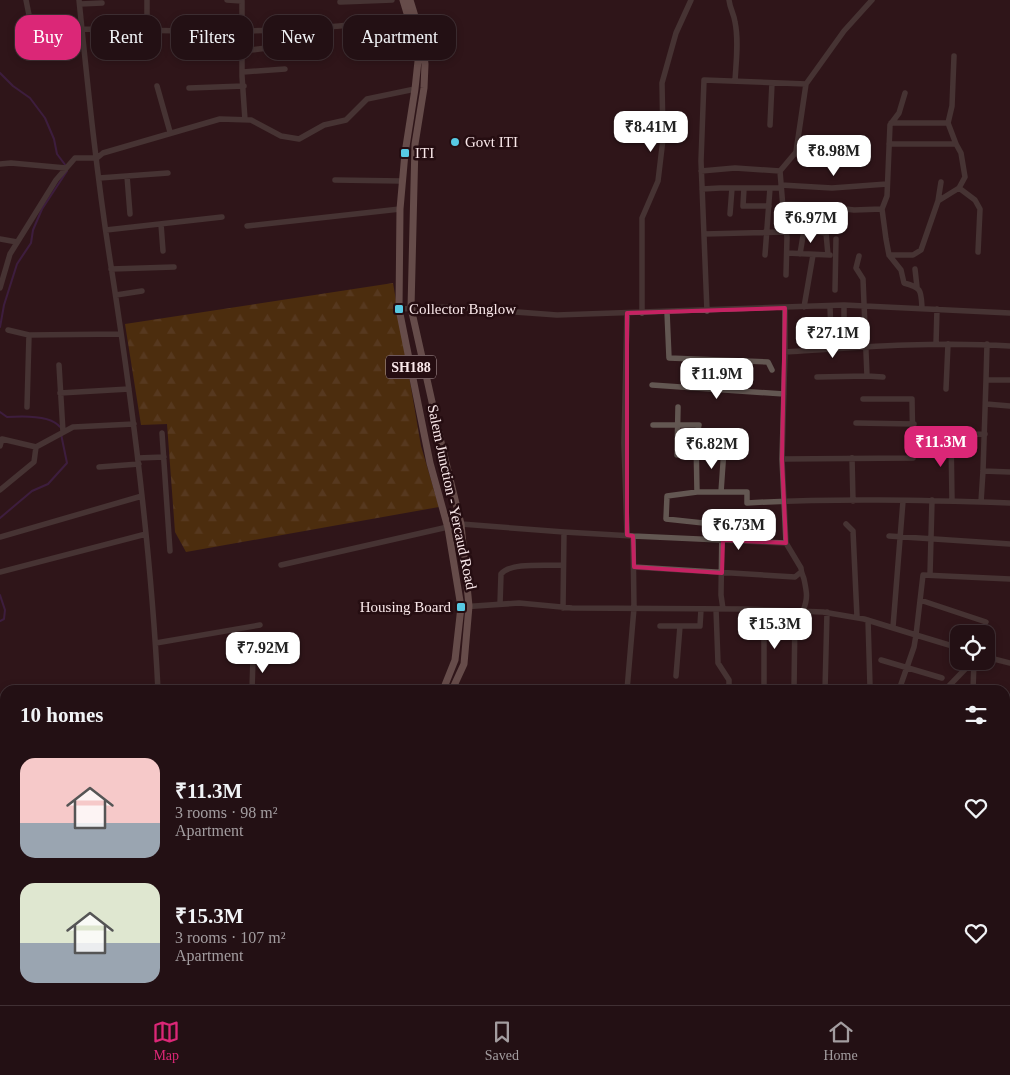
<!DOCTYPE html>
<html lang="en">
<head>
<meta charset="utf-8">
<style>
	:root { --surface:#231014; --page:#2b191d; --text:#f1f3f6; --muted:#a39da0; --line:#403034; --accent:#db2777 }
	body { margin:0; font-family:"Times New Roman",serif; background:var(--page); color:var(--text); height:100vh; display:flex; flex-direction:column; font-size:19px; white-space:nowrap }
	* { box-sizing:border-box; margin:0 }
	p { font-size:16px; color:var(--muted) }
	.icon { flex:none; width:28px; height:28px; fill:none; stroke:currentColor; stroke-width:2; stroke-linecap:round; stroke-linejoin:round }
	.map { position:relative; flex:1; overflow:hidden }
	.details { position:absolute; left:0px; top:685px; width:1010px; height:320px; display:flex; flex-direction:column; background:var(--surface); border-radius:15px 15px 0 0; box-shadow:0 2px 8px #0003,0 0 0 1px var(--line) }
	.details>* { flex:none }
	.banner { position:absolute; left:15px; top:15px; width:500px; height:45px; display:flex; gap:10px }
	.controls { position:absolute; left:950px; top:625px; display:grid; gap:10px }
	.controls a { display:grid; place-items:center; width:45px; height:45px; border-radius:10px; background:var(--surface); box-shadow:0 2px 8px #0003,0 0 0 1px var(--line); font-size:25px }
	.price { position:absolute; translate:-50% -42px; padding:0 11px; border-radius:10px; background:#fff; color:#222; font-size:16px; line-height:32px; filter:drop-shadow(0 1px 2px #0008) }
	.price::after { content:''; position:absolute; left:50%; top:30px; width:15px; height:11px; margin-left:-8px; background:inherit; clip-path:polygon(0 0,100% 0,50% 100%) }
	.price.active { background:var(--accent); color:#fff }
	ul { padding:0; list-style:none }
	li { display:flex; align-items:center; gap:15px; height:125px; padding:0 20px }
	li span { display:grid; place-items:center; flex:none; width:140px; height:100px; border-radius:15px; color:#555 }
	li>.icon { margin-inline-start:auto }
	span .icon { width:60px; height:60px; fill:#fffc; stroke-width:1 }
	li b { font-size:21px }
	h2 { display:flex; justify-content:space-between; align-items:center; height:60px; padding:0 20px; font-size:21px }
	.tag { padding:0 18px; border-radius:15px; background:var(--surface); box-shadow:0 2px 8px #0003,0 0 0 1px var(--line); font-size:18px; line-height:45px }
	.tag.active { background:var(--accent); color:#fff }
	.dock { display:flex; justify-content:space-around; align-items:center; height:70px; border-top:1px solid var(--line); background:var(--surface); font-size:14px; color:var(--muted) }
	.dock a { display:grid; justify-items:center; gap:2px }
	.dock .active { color:var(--accent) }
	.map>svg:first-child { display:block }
	.forest { fill:url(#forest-firs) }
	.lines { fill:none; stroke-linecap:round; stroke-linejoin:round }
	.stream { stroke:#4f276a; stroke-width:2 }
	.minor { stroke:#635752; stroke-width:5.5 }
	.major { stroke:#a88f85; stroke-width:7 }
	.marked { fill:none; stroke:#c52262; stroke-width:4; stroke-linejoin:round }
	.poi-dot { fill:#57c9e3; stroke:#250d11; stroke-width:2 }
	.labels { text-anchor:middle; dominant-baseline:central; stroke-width:5; stroke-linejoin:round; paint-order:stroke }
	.shield { fill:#250d11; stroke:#b9a6a8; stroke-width:1 }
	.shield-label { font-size:14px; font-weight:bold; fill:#f9e7e9 }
	.poi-label { font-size:15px; fill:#f9e7e9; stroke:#250d11; text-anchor:start }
	.street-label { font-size:15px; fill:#f9e7e9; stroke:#250d11 }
</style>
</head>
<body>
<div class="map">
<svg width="1010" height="1005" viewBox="0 0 1010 1005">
	<defs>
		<pattern id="forest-firs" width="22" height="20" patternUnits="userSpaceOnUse" patternTransform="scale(1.25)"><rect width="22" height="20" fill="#704901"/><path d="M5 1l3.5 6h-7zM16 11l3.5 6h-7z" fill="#856326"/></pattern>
	</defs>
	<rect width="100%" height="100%" fill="#2f161a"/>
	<path class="forest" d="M393 283 421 446 439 507 186 552 175 532 167 424 141 425 125 324Z
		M198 1000H235L234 1005H199Z"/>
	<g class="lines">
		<path class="stream" d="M0 73 13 86 30 98 45 118 54 139 57 154 66 166
			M0 327 4 305 17 264 31 243 33 230 42 209 67 171
			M0 412 7 417C21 416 51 415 60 427
			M0 518 32 491 48 484 67 463 61 434
			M0 595 5 610 4 619 0 621
			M0 805 3 818H5
			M119 1005 127 1000"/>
		<path class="minor" d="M26 0 29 15
			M79 0C88 89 97 178 111 266 133 407 151 548 158 690
			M227 0 242 1V76L245 120
			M729 0C730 9 734 14 735 22 739 41 736 62 735 81
			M340 2 392 0
			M80 4 102 3
			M82 29C191 31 300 36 407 17
			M147 30V0
			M362 44 415 40
			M243 51 315 42
			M243 72 285 69
			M157 86 170 132
			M189 88 244 86
			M905 93 899 113 890 125 887 196 882 209 886 239 889 255 901 270 904 283C922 288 921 290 922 308
			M891 123H948
			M770 125 772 83
			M889 144H956
			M0 164 11 163 66 168
			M701 171 735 168 780 171
			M127 176 130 214
			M99 178 168 173
			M335 180 402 181
			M781 185 832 188 887 184
			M744 188 743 206H769
			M959 188 975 200 980 209 978 252
			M702 189 720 188H781
			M938 201 959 188 965 177 961 153 956 144 948 123 952 106 954 56
			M783 204 812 205 854 210 882 209
			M730 214 732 188
			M161 224 163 251
			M786 225 798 226 804 230 826 233 828 255
			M247 226 400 209
			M106 230 222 217
			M704 234 787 232
			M0 239 17 242
			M787 253 830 255
			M800 254 804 230
			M765 255 770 188
			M889 255H913L921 250 938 201 941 182
			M859 256 856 268 863 279 867 376
			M111 269 174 267
			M915 269 917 287
			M786 275 787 237 783 208 780 171 796 152 806 84
			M0 288 10 254 56 180 75 158H97L103 153 220 119 251 120 281 136 299 139 324 125 346 120 367 99 415 89
			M835 290 836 239
			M116 295 142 291
			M830 306 831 335
			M804 307 813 255
			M785 308V352
			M399 309 449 307 557 315 844 305 1010 313
			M707 311 701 161 704 80 806 84 844 31 872 0
			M667 312 669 358 768 362 772 370
			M627 313 624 443 627 535
			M642 313V218L658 181 663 139 662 83 676 33 691 0
			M844 329V305
			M8 330 29 335 27 407
			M29 335 121 334
			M936 344 937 309
			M987 344 986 380H1010
			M59 365 63 432
			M817 377 867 376 883 377
			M652 385 784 394
			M946 389 948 344
			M60 393 129 389
			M986 404 1010 406
			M856 423 914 424
			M653 425H699L696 439 697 492 667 496 666 519 722 525 754 524
			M162 433 170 551
			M936 435 985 434
			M951 435 952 501
			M0 446 2 439 36 447 73 427 134 424
			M677 455 678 407
			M138 458 164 457
			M852 458 853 501
			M782 459 913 458 912 399H863
			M99 467 139 464
			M983 471 1010 472
			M0 490 34 462 36 447
			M697 492H747V503C835 498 923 500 1010 503
			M721 492 724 449
			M981 502 983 471 986 380
			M846 524 853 531 857 617
			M722 525 721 595 723 609
			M633 536 786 543 782 459 785 352C860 347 935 341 1010 346
			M889 536 1010 544
			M0 537 142 496
			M786 543 801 568C801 573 803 575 804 579 807 593 808 598 803 611
			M281 565 461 524 564 532 633 536 634 608 627 690
			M634 567 795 577 801 572
			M0 572 146 534
			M930 575 932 500
			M920 600 986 622
			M500 604 501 574C510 562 548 566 563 565
			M461 607 519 603 572 608 742 609 823 612 864 619 916 635 914 647 899 690
			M563 608 564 532
			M716 609 718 663 729 680V690
			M764 610V690
			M868 620 870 686 882 690
			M660 626H700L701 609
			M893 627 903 501
			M156 643 260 625
			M959 648 916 635 923 575 1010 579
			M986 657 1010 663
			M881 660 942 678
			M676 676 680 626
			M955 688H973
			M201 689V690
			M252 690 253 658
			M794 690 795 611
			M825 690 827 612
			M945 690 973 661
			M973 690 974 661
			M0 715 5 711
			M1005 765 1010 766
			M1005 805H1007L1006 853
			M0 877H5
			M1005 891H1010
			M0 913H5
			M1005 928 1010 927
			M1005 958H1010
			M0 965 5 964
			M1005 978H1010
			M0 1000H5
			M26 1000V1005
			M60 1000V1005
			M159 1000V1005
			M191 1000 192 1005
			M484 1000V1005
			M722 1000 723 1005
			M756 1000 757 1005
			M799 1000 802 1005
			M516 1005 558 1000
			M567 1005V1000
			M674 1005 675 1000
			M831 1005V1000
			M845 1005 920 1001"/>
		<path class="major" d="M403 0 415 40 418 61 415 89 405 153 400 209 399 309 430 463 448 528 461 607 455 660 443 690
			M410 0 422 39 425 64 424 88 415 144 411 308 441 442 461 524 469 606 464 664 452 690
			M435 1000 436 1005
			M445 1000 446 1005"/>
	</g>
	<path d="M0 0H1010V1005H0ZM785 308 782 459 786 543 723 540 722 573 634 567 633 536 627 535V313Z" fill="#2f161a" fill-opacity=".55" fill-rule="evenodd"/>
	<path class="marked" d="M785 308 782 459 786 543 723 540 722 573 634 567 633 536 627 535V313Z"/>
	<g class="poi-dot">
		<circle cx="455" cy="142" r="5"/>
		<rect x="400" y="148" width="10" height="10" rx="2.5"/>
		<rect x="394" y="304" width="10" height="10" rx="2.5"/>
		<rect x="456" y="602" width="10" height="10" rx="2.5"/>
	</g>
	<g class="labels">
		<rect class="shield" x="386" y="355.5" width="50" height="23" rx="4"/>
		<g class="shield-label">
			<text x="411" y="367">SH188</text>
		</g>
		<g class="poi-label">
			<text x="465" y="142">Govt ITI</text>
			<text x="415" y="153">ITI</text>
			<text x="409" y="309">Collector Bnglow</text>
			<text x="451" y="607" text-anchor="end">Housing Board</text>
		</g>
		<g class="street-label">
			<text transform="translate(452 497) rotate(78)">Salem Junction - Yercaud Road</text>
		</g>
	</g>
</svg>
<div class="controls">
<a><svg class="icon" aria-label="locate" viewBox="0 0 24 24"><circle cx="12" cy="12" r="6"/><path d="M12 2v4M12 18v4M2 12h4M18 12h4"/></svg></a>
</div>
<b class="price" style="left:651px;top:153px">₹8.41M</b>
<b class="price" style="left:834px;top:177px">₹8.98M</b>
<b class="price" style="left:811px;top:244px">₹6.97M</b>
<b class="price" style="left:833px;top:359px">₹27.1M</b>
<b class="price" style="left:717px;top:400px">₹11.9M</b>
<b class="price active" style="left:941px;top:468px">₹11.3M</b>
<b class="price" style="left:712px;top:470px">₹6.82M</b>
<b class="price" style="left:739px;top:551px">₹6.73M</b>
<b class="price" style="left:775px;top:650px">₹15.3M</b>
<b class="price" style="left:263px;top:674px">₹7.92M</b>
<div class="banner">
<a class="tag active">Buy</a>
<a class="tag">Rent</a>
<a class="tag">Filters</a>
<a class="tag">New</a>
<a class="tag">Apartment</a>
</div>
<section class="details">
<h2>10 homes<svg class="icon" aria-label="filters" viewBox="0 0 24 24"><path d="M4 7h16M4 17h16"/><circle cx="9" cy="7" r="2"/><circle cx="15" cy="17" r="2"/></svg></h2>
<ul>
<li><span style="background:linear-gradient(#f6c9c9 65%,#9aa5b1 0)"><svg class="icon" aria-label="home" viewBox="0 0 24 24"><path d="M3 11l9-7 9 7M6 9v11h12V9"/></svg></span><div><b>₹11.3M</b><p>3 rooms · 98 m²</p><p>Apartment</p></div><svg class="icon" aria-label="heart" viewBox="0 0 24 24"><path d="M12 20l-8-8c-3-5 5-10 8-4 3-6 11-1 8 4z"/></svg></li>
<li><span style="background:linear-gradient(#dfe7d0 60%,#9aa5b1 0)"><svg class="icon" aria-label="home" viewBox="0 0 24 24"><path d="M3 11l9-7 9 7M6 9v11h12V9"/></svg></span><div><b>₹15.3M</b><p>3 rooms · 107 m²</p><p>Apartment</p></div><svg class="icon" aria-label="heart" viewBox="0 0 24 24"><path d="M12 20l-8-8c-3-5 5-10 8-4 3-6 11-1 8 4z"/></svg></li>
</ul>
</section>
</div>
<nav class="dock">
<a class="active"><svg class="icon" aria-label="map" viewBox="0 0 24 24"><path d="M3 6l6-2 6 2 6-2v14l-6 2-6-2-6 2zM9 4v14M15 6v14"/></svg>Map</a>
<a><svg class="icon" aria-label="saved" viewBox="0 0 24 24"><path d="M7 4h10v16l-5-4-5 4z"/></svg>Saved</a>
<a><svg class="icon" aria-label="home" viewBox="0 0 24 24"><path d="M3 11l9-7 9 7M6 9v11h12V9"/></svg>Home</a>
</nav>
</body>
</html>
